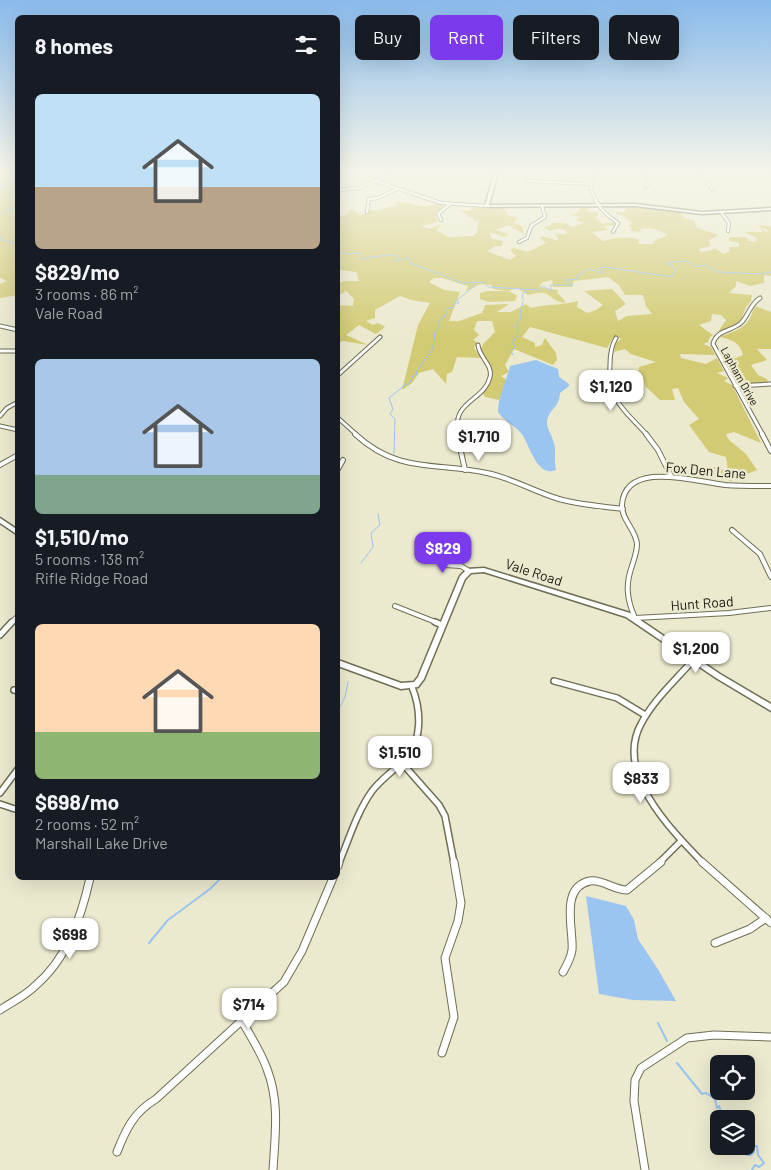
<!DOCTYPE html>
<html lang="en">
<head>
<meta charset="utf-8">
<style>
	:root { --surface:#171b24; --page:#20242c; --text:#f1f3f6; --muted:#9ea1a6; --accent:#7c3aed }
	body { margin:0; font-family:Barlow,sans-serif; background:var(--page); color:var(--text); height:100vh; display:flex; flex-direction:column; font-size:19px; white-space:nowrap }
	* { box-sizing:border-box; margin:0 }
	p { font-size:16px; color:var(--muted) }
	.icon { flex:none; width:28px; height:28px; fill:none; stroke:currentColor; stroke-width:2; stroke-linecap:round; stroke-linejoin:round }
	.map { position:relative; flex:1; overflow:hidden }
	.sheet { position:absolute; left:15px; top:15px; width:325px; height:865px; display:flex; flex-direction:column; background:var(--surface); border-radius:8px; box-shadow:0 5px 20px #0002 }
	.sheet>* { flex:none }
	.guide { position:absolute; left:355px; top:15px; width:340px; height:45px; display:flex; gap:10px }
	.fabs { position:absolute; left:710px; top:1055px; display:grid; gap:10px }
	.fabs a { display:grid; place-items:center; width:45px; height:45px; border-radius:8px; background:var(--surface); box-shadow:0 5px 20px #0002; font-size:25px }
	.price { position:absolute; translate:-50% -42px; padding:0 11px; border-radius:10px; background:#fff; color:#222; font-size:16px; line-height:32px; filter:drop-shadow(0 1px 2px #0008) }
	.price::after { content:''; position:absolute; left:50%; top:30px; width:15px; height:11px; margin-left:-8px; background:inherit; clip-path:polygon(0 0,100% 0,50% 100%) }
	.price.selected { background:var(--accent); color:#fff }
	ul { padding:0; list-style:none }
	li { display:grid; align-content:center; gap:10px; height:265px; padding:0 20px }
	li span { display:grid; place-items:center; height:155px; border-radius:8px; color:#555 }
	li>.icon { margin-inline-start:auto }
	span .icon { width:90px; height:90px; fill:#fffc; stroke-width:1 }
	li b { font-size:21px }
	h2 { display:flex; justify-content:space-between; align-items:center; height:60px; padding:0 20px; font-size:21px }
	.chip { padding:0 18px; border-radius:8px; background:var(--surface); box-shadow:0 5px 20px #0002; font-size:18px; line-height:45px }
	.chip.selected { background:var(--accent); color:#fff }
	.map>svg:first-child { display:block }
	.green { fill:#d2cb74; fill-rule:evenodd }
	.water { fill:#9ac5f1 }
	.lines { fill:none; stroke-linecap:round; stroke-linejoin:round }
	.stream-far1 { stroke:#9ac5f1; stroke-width:1 }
	.stream { stroke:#9ac5f1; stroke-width:2 }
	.street-far4-casing { stroke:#6f6e56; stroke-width:4 }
	.street-far3-casing { stroke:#6f6e56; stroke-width:5 }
	.street-far2-casing { stroke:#6f6e56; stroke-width:6 }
	.street-far1-casing { stroke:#6f6e56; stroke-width:8 }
	.street-casing { stroke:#6f6e56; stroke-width:9 }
	.secondary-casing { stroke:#6f6e56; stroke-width:3 }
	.street-far4 { stroke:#fff; stroke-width:2.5 }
	.street-far3 { stroke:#fff; stroke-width:3 }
	.street-far2 { stroke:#fff; stroke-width:4 }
	.street-far1 { stroke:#fff; stroke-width:5 }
	.street { stroke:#fff; stroke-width:7 }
	.secondary { fill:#fff; fill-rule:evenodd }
	.labels { text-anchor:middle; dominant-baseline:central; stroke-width:5; stroke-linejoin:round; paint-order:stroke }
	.far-street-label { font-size:11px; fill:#18170e; stroke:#ebe9ce }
	.street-label { font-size:14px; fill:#18170e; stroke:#ebe9ce }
</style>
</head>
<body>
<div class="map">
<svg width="771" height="1170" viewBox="0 0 771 1170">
	<rect width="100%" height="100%" fill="#ebe9ce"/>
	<path class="green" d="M0 173H17L18 295 0 298V284L7 281 0 278Z
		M395 201 426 207 437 203 445 205 444 207 435 213 437 222 421 226 429 229 442 224 436 230 448 237 473 236 477 232 479 220 475 221 473 217H468L467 214 459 210 469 211 475 207 504 208 507 215 518 218 513 223 522 226 524 234 508 225 496 230 509 234 505 237 489 232 492 239 503 241 502 246H495L487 251 510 260 516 256 510 250 514 248 528 252 546 243 540 238 542 236 559 241 555 234H566L567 232C561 227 557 229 550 231L544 227 550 226 552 223H566L572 227 584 223 576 220 580 217 571 215 579 212 580 208 592 207 586 211 599 212 596 218 602 224 614 222 615 225 604 226 608 230 592 232 603 241C614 238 629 236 639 240L638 244H653L655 240 662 238 667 235C660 229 648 227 639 229L642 232 631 231 632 228 628 226 632 223 624 216 617 214 615 211 626 213 625 207H643L681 212 684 218 694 220 697 228 719 235 709 240 710 246 699 249 700 252 709 251 715 248 724 254 730 251 729 247H739V243L729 241V237H746L749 241 755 242 757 238 744 232H763L760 227 766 232 769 231 757 225 771 226V276L764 275V283L750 286 736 281V286L729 293 752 295 751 301 746 307 741 320 734 325 718 332 726 320 721 315 712 314 711 321 699 325 713 335 710 337 708 342 703 344 711 347 715 355 680 354 681 358 706 364 717 358 724 371 717 373 728 378 724 381 732 385 761 443 734 432 726 434 729 440 746 454 757 470 730 481 712 467 728 471 726 457 709 452 689 425 699 419 684 402 678 388 672 389 675 400H660L646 387 643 379 638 375 639 367 656 362 631 354 625 349 614 352 616 343 621 339 618 337 613 338 607 348 530 327 522 337 535 343V347L542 345 545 338 556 353 557 360 553 365 514 349 505 365 509 372 501 376 507 380 499 400 485 397 482 392C498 376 492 368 481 350L483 344 495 332 492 321H477L474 330 479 335 473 340 477 342 474 348 481 358 457 357 452 372 447 374 446 384 433 369 419 373 412 383 402 390 418 325 430 303 412 300 400 296 375 310V318L366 321 373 325 378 323 385 327 376 334 359 325 346 335 368 345 343 341 338 343V308L341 305 353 306 354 299 346 291 338 296V284L343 281H359L356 272 338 270V215C344 217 348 215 351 209L360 215 366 213 368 209 376 211 397 205ZM608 277 619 285 625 295H643L646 306 652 314 627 316 618 321 615 311 626 304 612 289 584 291 603 305 596 310 587 313 577 307 578 301C563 305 547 304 531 308L526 304 511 312H497L509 304 485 305 482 313 459 321H449L460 292 444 290 429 282 434 278H442L468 286 466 291 481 284 492 285 493 289 507 291H487L480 293V299L488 302 515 301 517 296 509 291 517 288 528 295C552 288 546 299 564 303L565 301 557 292 558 290 539 287 543 282 552 280 553 287H572L574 281Z
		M755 306 771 312V349H757L767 360 751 365 758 375 767 379 768 383C737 386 736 380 722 354L736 358 743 355C740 342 732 340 720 337 742 328 747 329 755 306Z"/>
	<path class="water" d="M536 360 558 369 559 377 569 384V386L560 393C559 407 553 406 548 417 544 426 552 434 554 443 556 451 554 461 556 470 536 478 530 444 521 433 514 425 504 421 498 412 498 396 506 383 510 366Z
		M586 896 626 906 634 920 638 939 659 971 676 1001 633 1000 599 994Z"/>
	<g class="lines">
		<path class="stream-far1" d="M0 187 8 184V179L15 178 10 173
			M0 190 3 189 1 188
			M0 215 8 210 18 208
			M0 237H2L1 240 18 244
			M338 252 349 254 361 253 362 259 387 255 398 256 395 261 409 258 410 263 463 283 484 282 488 287 538 290 542 286 552 291 550 285H573L566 280 578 279 577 276 588 269 604 273 600 268 605 267 672 277 676 269 666 263 687 261 696 267 704 265 718 272 762 274 771 272
			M524 290 526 292 523 293 522 298 524 300
			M513 355 511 351 515 347 513 342 518 334 517 323 521 318 520 313 523 302
			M394 453 395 419 390 414 393 409 389 398 406 384H409L413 376 417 375 416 372 433 348 435 331 440 327 438 322 444 318 447 309 454 307V303H459L457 300 476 285
			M361 563 373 547 371 533 380 525 378 514
			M338 711 345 697 348 682"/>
		<path class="stream" d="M149 943 168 920 210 889 221 878
			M658 1023 667 1041
			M677 1063 702 1094 706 1093 715 1099 717 1108 719 1106 722 1115H726L729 1119
			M741 1146 747 1155H751L754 1152V1146H757L758 1155 764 1163 759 1167 755 1165 752 1170"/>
		<defs>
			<path id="street-far4" d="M599 173 590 183C593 202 603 213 618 223L613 232
				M698 173 713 190
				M375 181 441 203 487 206
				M528 181 590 184
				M645 188 650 179 649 173
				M338 190 359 188 394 173
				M367 212 369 199 378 198 397 189
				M721 212 729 223 728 231
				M441 220 438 214 450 204
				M519 242 527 238 531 226 545 217 542 206"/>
			<path id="street-far3" d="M760 298C750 304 749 315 741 323 732 331 716 330 713 344L763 435
				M0 326 18 330
				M616 338C611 346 610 355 610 365 608 402 625 410 647 435
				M0 351H18
				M338 375 380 337
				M735 386 771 384
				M0 416 7 408 18 402
				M338 418 357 435
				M0 426 18 430
				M458 435C451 400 484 402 490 377 493 365 479 357 478 345"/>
			<path id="street-far2" d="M355 434C398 474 436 462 487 473 512 478 535 492 559 499 579 505 602 506 623 509
				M457 434 465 470
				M646 434 658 450 671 476
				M762 434 771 451
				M0 465 18 455
				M338 469 343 460
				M771 486C756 486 740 486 725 485 697 482 625 459 622 505 621 519 636 530 637 544 637 552 634 559 632 566 625 585 627 600 635 618L729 613 771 608
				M732 530 760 554 771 577
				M433 556 445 565 461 566 469 571
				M395 606 438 623
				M11 623 18 616"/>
			<path id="street-far1" d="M435 622 442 625
				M0 635 12 622
				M694 659C676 680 654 699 641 724 614 773 672 831 703 863
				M554 681 617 698 645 715
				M14 690 18 691
				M402 763 439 805 445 816 454 863
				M0 793 18 769
				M0 804 18 810
				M339 863C349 839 357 812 372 791 382 778 395 770 405 759 423 741 421 709 412 687
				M659 863 681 841"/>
			<path id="street" d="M702 862 771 923
				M338 866 339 862
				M715 943 750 929 766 918
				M563 972C567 965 571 958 572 950 574 931 559 887 590 881 602 879 614 890 627 890L661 862
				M0 1010C12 1002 25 996 35 986 67 959 81 918 90 878
				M242 1021C251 1037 261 1052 267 1069 280 1102 275 1136 273 1170
				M442 1053 454 1017 445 958 458 921 461 903 454 862
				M117 1152C126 1129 134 1112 156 1099L284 982 302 951 333 878
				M645 1170 634 1101 635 1080 641 1068 687 1038 714 1035 771 1037"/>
			<path id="secondary" d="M494 173H498L489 205 635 204 702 212 771 208V210L702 214 635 206 487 207 485 206Z
				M0 518 18 530V535L0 523Z
				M484 568 630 613 720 674 771 704V711L716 678 626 617 484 572 471 573 465 579 424 679 418 687 401 689 338 666V660L401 683 414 682 418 677 460 576 467 569Z"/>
		</defs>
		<use href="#street-far4" class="street-far4-casing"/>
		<use href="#street-far3" class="street-far3-casing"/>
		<use href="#street-far2" class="street-far2-casing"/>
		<use href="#street-far1" class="street-far1-casing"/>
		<use href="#street" class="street-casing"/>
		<use href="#secondary" class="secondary-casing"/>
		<use href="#street-far4" class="street-far4"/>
		<use href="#street-far3" class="street-far3"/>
		<use href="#street-far2" class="street-far2"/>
		<use href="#street-far1" class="street-far1"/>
		<use href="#street" class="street"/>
		<use href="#secondary" class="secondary"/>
	</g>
	<linearGradient id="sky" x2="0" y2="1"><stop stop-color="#89bbec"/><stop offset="0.51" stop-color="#f6f5e9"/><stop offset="1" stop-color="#f6f5e9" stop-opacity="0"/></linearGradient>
	<rect width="771" height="337" fill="url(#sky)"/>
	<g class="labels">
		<g class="far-street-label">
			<text transform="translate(740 376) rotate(61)">Lapham Drive</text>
		</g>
		<g class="street-label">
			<text transform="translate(706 470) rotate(5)">Fox Den Lane</text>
			<text transform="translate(534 572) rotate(18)">Vale Road</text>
			<text transform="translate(702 603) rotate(-4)">Hunt Road</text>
		</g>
	</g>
</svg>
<div class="fabs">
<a><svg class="icon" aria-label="locate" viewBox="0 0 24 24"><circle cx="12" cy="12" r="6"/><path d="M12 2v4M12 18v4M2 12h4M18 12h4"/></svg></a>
<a><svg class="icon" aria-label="layers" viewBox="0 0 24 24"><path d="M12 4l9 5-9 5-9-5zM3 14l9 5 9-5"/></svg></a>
</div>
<b class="price" style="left:611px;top:412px">$1,120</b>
<b class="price" style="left:479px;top:462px">$1,710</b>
<b class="price selected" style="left:443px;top:574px">$829</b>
<b class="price" style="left:696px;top:674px">$1,200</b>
<b class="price" style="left:400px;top:778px">$1,510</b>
<b class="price" style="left:641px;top:804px">$833</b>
<b class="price" style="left:70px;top:960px">$698</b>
<b class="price" style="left:249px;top:1030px">$714</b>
<div class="guide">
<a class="chip">Buy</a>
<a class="chip selected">Rent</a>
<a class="chip">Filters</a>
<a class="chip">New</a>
</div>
<section class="sheet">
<h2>8 homes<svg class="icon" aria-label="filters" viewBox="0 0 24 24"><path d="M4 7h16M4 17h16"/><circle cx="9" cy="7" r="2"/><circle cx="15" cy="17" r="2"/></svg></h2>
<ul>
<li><span style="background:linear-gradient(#bfe0f5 60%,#b9a48a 0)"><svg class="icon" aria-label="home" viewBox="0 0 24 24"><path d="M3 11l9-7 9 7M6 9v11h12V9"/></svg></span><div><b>$829/mo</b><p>3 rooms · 86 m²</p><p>Vale Road</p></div></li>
<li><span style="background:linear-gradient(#a9c7e8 75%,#7fa58c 0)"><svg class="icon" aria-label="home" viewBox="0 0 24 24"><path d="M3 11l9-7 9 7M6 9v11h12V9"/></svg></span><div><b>$1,510/mo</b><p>5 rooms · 138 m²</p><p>Rifle Ridge Road</p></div></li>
<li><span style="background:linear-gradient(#ffd9b3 70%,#8fb573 0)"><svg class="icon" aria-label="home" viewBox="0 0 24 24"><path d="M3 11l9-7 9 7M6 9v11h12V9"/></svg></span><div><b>$698/mo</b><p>2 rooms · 52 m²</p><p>Marshall Lake Drive</p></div></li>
</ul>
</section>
</div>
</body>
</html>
